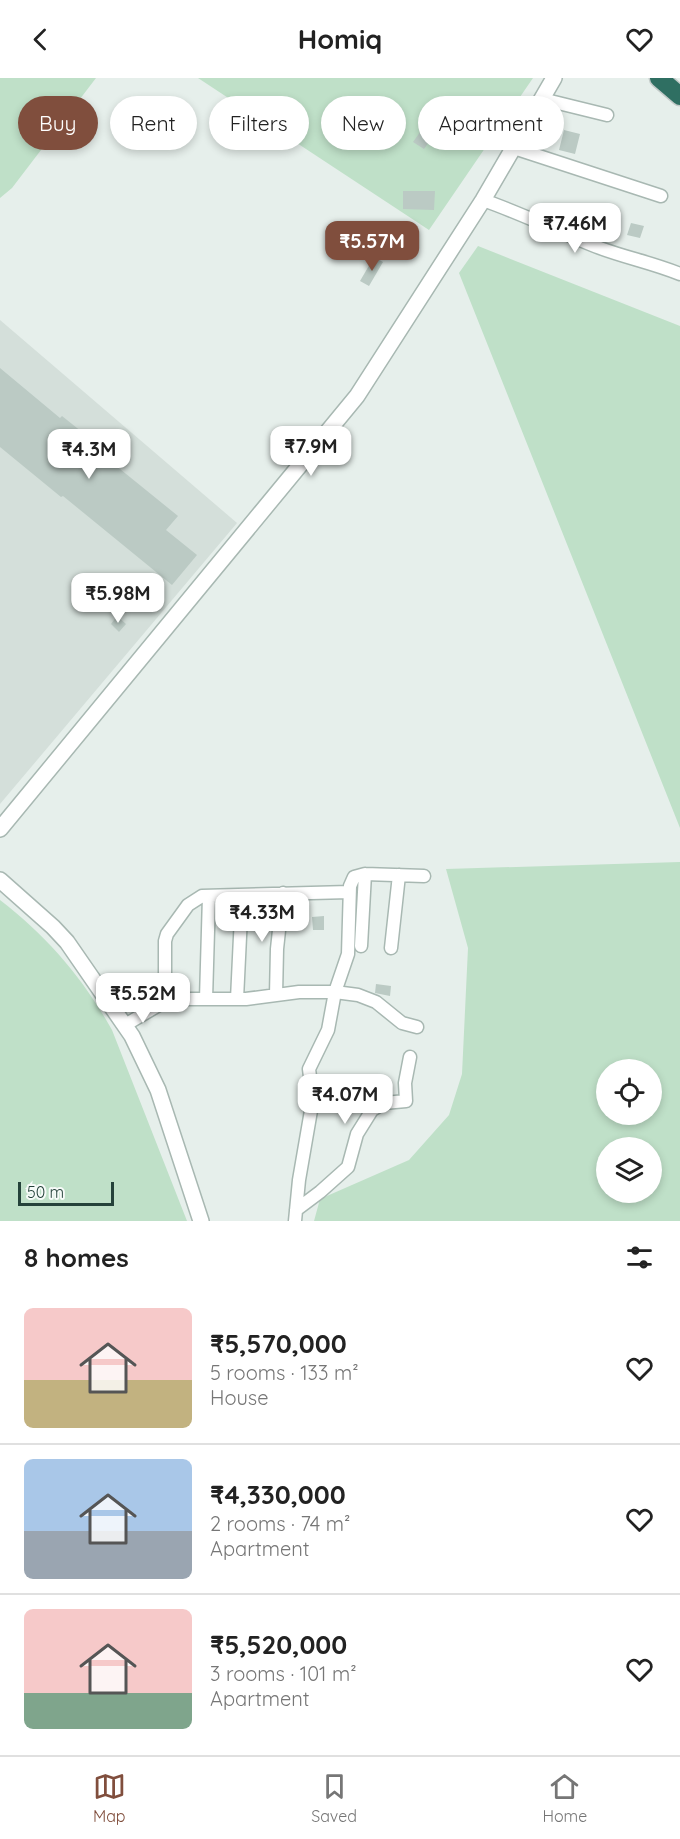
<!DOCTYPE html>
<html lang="en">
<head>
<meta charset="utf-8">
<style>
	:root { --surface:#fff; --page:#f2f2f2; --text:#222; --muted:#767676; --line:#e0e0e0; --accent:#804e3d }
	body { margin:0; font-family:Quicksand,sans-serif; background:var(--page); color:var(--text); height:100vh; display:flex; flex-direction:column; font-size:22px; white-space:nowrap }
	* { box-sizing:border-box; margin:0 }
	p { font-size:20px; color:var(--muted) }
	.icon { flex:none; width:33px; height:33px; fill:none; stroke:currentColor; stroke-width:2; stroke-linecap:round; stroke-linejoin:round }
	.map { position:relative; height:1143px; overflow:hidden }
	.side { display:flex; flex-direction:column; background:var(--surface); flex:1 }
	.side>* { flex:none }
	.hud { position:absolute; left:18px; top:18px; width:645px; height:54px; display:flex; gap:12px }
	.tools { position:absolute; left:596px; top:981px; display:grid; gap:12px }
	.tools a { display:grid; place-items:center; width:66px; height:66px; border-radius:50%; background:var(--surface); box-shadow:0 3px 9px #0003; font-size:30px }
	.scale { position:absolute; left:18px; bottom:15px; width:96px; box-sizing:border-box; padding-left:6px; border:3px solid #24423a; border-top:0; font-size:16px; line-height:21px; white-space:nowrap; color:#24423a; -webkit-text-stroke:4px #f7fbf9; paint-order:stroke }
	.price { position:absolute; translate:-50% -51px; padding:0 14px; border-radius:12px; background:#fff; color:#222; font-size:20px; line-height:39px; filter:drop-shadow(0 2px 3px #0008) }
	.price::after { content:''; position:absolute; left:50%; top:36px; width:18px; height:14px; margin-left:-9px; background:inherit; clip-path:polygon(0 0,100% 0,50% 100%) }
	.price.selected { background:var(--accent); color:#fff }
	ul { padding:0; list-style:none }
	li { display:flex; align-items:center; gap:18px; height:150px; padding:0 24px }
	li+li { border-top:2px solid var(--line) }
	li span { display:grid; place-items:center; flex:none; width:168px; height:120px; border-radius:9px; color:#555 }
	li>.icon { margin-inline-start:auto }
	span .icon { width:72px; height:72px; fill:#fffc; stroke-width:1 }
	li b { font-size:26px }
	h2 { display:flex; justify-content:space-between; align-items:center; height:72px; padding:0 24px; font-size:26px }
	.chip { padding:0 21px; border-radius:27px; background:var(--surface); box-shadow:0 3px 9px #0003; font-size:21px; line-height:54px }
	.chip.selected { background:var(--accent); color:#fff }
	header { display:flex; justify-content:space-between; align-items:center; height:78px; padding:0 24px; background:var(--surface); font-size:27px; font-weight:800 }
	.tab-bar { display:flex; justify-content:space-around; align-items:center; height:84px; border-top:2px solid var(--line); background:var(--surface); font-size:16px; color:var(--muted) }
	.tab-bar a { display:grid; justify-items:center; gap:3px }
	.tab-bar .selected { color:var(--accent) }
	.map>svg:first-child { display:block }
	.built { fill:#d4dfda }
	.green { fill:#bfe0c8; fill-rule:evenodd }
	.building { fill:#bbcac4 }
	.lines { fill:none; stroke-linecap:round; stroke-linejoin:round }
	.minor-casing { stroke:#a8b8b2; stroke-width:15 }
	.tertiary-casing { stroke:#a8b8b2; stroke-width:18 }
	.motorway-casing { stroke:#c2cac8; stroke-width:21 }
	.minor { stroke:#fff; stroke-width:12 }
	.tertiary { stroke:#fff; stroke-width:15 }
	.motorway { stroke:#2f6f62; stroke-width:18 }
</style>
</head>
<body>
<header><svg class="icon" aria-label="back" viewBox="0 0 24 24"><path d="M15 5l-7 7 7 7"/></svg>Homiq<svg class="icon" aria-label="heart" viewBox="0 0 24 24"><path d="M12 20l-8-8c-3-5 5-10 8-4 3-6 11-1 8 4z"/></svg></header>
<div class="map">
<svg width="680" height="1143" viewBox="0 0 680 1143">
	<rect width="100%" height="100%" fill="#e6efeb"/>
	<path class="built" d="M0 242 237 445 0 726Z"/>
	<path class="green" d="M0 0H96L12 110 0 120Z
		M198 0H533L429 152Z
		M478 168 680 248V750L459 195Z
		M680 784V1143H314L320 1121 409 1082 449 1037 462 996 468 870 446 791ZM606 992H651V1036H606ZM606 1070H651V1114H606Z
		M0 822C47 858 83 900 112 952L187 1143H0Z"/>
	<path class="building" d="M428 43 439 50 424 71 413 64Z
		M564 52 580 56 575 76 559 72Z
		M403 113H435L434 132 403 131Z
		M631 145 644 148 640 160 627 157Z
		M374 179 383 184 369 208 360 203Z
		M0 290 60 340 62 338 102 370 99 374 178 438 166 452 197 477 172 507 63 418 61 419 0 369Z
		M117 538 126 546 119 554 111 546Z
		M324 838V852H313L312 839Z
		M376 906 391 908 390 918 375 915Z"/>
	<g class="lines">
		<defs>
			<path id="minor" d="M542 21 607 37
				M514 70 661 118
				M483 122C523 136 561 155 600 170 627 180 653 185 680 196
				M361 868 365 796
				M391 870 399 797
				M276 917 277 871 283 815
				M169 921 165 912V863L167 856 188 827 202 818 349 814
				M206 921 209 818
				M237 921 242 817
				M125 947 169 921H246L299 914H335L358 917 376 924 402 945 417 949
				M296 1132 320 1114 348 1089 357 1056 372 1032 384 1025 406 1023 405 1005 410 979
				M295 1143 299 1102 313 1021 309 991 328 952 335 914 348 876 350 808 354 799 365 796 424 798"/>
			<path id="tertiary" d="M0 751 357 318 483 122 554 0
				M0 802 53 849 67 864 132 958 158 1012 201 1143"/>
			<path id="motorway" d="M659 0 680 18"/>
		</defs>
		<use href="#minor" class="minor-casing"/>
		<use href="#tertiary" class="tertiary-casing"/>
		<use href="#motorway" class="motorway-casing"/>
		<use href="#minor" class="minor"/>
		<use href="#tertiary" class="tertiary"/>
		<use href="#motorway" class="motorway"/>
	</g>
</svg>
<div class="tools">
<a><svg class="icon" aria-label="locate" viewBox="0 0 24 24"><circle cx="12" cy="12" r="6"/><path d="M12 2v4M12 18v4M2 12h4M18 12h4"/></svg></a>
<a><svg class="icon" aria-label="layers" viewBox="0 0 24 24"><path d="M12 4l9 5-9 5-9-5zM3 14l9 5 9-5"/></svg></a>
</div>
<div class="scale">50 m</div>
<b class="price" style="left:575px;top:176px">₹7.46M</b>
<b class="price selected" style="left:372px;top:194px">₹5.57M</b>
<b class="price" style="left:311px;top:399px">₹7.9M</b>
<b class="price" style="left:89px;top:402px">₹4.3M</b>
<b class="price" style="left:118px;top:546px">₹5.98M</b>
<b class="price" style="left:262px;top:865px">₹4.33M</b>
<b class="price" style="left:143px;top:946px">₹5.52M</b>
<b class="price" style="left:345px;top:1047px">₹4.07M</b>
<div class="hud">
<a class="chip selected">Buy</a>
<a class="chip">Rent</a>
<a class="chip">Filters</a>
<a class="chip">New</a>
<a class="chip">Apartment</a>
</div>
</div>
<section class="side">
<h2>8 homes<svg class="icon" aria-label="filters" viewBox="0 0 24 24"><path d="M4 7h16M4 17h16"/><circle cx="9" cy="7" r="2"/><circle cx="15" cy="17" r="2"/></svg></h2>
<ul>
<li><span style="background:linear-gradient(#f6c9c9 60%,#c2b280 0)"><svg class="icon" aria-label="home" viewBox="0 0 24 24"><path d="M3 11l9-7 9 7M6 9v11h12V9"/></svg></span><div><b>₹5,570,000</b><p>5 rooms · 133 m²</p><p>House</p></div><svg class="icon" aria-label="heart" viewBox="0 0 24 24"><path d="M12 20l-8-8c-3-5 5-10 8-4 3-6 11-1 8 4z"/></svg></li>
<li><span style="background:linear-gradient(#a9c7e8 60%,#9aa5b1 0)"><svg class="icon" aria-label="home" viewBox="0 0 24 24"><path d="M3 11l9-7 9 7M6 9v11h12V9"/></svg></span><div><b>₹4,330,000</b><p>2 rooms · 74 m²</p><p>Apartment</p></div><svg class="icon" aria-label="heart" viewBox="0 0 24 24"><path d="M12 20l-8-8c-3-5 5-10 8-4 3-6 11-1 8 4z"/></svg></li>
<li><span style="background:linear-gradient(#f6c9c9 70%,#7fa58c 0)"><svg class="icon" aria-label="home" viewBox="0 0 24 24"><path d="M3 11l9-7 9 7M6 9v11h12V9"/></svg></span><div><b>₹5,520,000</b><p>3 rooms · 101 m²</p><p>Apartment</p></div><svg class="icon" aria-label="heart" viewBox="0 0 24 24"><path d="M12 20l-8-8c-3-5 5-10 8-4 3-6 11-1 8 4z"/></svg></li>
</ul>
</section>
<nav class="tab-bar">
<a class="selected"><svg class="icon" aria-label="map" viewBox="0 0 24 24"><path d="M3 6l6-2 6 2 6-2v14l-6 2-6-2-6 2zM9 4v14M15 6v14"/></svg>Map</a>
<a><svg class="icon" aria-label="saved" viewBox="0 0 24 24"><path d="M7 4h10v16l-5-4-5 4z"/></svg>Saved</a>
<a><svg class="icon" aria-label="home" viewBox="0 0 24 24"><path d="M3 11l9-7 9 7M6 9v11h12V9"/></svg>Home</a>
</nav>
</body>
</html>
